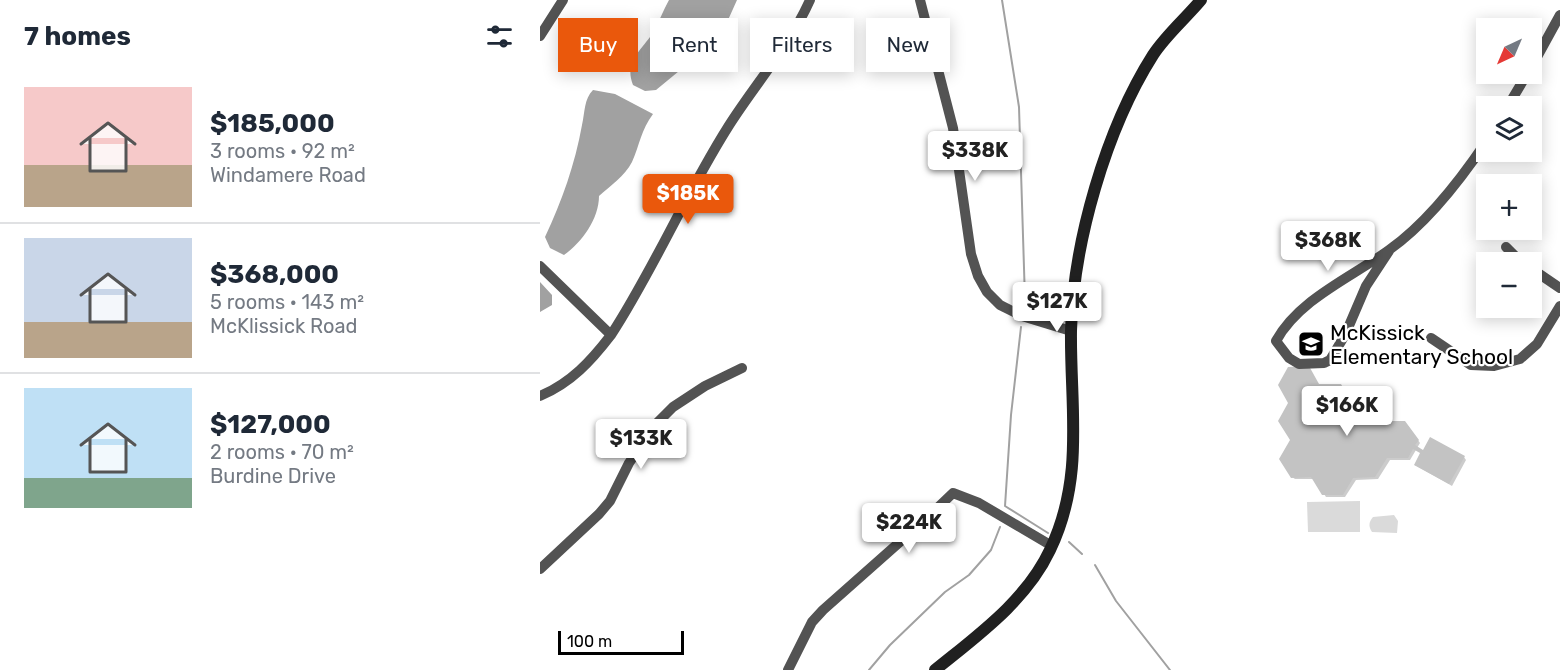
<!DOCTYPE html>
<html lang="en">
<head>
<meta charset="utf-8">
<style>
	:root { --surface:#fff; --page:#f6f6f7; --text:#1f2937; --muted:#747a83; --line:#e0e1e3; --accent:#ea580c }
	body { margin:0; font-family:Rubik,sans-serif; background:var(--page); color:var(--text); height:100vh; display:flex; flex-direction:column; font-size:22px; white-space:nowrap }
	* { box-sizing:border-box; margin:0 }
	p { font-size:20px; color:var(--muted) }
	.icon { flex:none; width:33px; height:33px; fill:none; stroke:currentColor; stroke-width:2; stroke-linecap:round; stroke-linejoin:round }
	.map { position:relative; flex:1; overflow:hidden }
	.panel { display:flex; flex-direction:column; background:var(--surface); width:540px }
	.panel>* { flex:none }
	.banner { position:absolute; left:18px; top:18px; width:570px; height:54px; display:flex; gap:12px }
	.needle { width:39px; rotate:224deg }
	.tools { position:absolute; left:936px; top:18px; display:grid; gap:12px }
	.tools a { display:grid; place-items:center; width:66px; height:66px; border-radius:0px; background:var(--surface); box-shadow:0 3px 15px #0003; font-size:30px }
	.scale { position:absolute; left:18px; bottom:15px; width:126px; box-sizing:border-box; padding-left:6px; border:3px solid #000; border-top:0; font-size:16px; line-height:21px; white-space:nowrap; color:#000; -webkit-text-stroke:4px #fff; paint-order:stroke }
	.price { position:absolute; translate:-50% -51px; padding:0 14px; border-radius:6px; background:#fff; color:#222; font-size:20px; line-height:39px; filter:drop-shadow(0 2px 3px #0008) }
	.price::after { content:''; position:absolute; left:50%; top:36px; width:18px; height:14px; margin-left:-9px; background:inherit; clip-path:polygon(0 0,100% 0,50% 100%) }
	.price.on { background:var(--accent); color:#fff }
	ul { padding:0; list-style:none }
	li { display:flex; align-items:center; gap:18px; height:150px; padding:0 24px }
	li+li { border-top:2px solid var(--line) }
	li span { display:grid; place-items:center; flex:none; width:168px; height:120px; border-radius:0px; color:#555 }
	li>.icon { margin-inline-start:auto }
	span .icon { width:72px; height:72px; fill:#fffc; stroke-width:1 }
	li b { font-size:26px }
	h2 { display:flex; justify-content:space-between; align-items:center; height:72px; padding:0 24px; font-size:26px }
	.pill { padding:0 21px; border-radius:0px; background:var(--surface); box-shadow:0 3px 15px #0003; font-size:21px; line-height:54px }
	.pill.on { background:var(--accent); color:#fff }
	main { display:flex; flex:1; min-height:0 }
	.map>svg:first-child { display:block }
	.green { fill:#dadada }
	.water { fill:#a1a1a1 }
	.shadow { fill:#0003 }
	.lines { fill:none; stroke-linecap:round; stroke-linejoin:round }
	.stream { stroke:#a1a1a1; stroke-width:2 }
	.building { fill:#c3c3c3 }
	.street { stroke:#535353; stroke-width:10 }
	.secondary { stroke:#202020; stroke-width:12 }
	.labels { text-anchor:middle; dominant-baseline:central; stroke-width:4.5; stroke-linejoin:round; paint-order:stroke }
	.poi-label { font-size:21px; fill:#000; stroke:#fff; text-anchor:start }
</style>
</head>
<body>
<main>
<section class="panel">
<h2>7 homes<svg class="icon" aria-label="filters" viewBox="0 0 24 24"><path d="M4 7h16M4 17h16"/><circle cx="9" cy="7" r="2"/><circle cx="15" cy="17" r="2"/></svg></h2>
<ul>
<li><span style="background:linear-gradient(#f6c9c9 65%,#b9a48a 0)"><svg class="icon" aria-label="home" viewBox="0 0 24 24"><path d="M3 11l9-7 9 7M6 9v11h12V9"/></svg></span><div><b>$185,000</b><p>3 rooms · 92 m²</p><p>Windamere Road</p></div></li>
<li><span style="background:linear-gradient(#c9d6e8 70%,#b9a48a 0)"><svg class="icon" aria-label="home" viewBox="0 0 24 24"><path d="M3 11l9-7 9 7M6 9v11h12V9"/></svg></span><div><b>$368,000</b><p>5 rooms · 143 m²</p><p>McKlissick Road</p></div></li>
<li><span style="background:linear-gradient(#bfe0f5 75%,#7fa58c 0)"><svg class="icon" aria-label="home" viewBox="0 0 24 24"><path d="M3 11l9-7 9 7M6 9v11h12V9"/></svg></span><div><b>$127,000</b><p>2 rooms · 70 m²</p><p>Burdine Drive</p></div></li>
</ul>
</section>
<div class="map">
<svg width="1020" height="670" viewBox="0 0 1020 670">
	<rect width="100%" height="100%" fill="#fff"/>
	<path class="green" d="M820 501V532H768L767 502Z
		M854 515 858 521 857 533 832 532C828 526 829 522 833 517Z"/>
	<path class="water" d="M129 0H197L184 29 167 48 116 90 105 91 93 85C84 62 100 52 112 34 118 24 123 11 129 0Z
		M53 90 75 94 113 114C101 130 100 144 92 162 85 176 70 186 59 196 59 219 42 242 24 255L10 248 5 237C22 201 35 164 42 125 45 112 44 99 53 90Z
		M0 282 12 295V305L0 312Z"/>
	<path class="shadow" d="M780 386 814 411 819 402V405H836L847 423 868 426 880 443 877 448 883 452 924 457 926 460 912 486 875 465 882 453 876 450 870 460H850L838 479 816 480 805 497H786L774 479H755L752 477Z"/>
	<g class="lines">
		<path class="stream" d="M462 0 479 107 485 300
			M481 327 471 415 465 506 508 533
			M529 542 542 554
			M555 565 576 601 630 670
			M329 670 350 645 405 592 429 575 451 550 460 527"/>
	</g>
	<path class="building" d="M769 366 779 384H801L810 400 813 396 819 400 816 404H836L846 421H865L879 440 875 445 883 450 890 437 925 456 909 484 874 465 880 453 873 449 868 458H847L835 477 813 478 803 495H782L771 477 751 478 739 459 750 440 738 421 748 403 738 385 748 367Z"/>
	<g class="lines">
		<path class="street" d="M380 0 413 128 431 254 438 276 447 292 460 305 482 316 531 331
			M0 36 23 0
			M992 66 1020 15
			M968 106 987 74
			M966 247 981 262
			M849 251 826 286 805 335 790 360 784 363 759 364 749 358 736 341C759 299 812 277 849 250 886 224 921 179 946 142
			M0 266 71 335C114 269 145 195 188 127 215 84 249 47 270 0
			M992 269 1020 288
			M891 338 931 365 954 366 980 359 997 344 1020 306
			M0 396C31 383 51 361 71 335
			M0 569 59 514 70 501 89 463 116 424 133 407 165 386 202 368
			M248 670 272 622 283 610 388 517 413 493 439 503 512 546"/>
		<path class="secondary" d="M395 670C438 635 486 601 510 550 545 477 530 407 531 331 533 243 566 129 613 55 626 35 646 18 661 0"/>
	</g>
	<defs>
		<symbol id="school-square" viewBox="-11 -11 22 22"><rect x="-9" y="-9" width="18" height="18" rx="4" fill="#000" stroke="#fff"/><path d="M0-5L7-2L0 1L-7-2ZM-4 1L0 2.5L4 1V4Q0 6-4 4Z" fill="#fff"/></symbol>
	</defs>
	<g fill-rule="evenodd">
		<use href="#school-square" x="756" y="329" width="30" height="30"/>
	</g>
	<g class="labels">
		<g class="poi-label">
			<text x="790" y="332">McKissick<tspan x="790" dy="24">Elementary School</tspan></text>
		</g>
	</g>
</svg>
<div class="tools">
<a><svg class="needle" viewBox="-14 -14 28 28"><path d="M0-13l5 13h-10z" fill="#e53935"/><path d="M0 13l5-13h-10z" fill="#747a83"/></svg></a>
<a><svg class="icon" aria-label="layers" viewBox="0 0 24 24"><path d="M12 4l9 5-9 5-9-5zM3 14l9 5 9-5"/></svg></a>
<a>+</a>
<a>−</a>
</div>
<div class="scale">100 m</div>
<b class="price" style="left:435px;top:182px">$338K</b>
<b class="price on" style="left:148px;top:225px">$185K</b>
<b class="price" style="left:788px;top:272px">$368K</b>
<b class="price" style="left:517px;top:333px">$127K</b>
<b class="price" style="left:807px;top:437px">$166K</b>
<b class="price" style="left:101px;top:470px">$133K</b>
<b class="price" style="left:369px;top:554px">$224K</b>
<div class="banner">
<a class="pill on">Buy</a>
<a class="pill">Rent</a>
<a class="pill">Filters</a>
<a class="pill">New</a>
</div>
</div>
</main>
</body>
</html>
